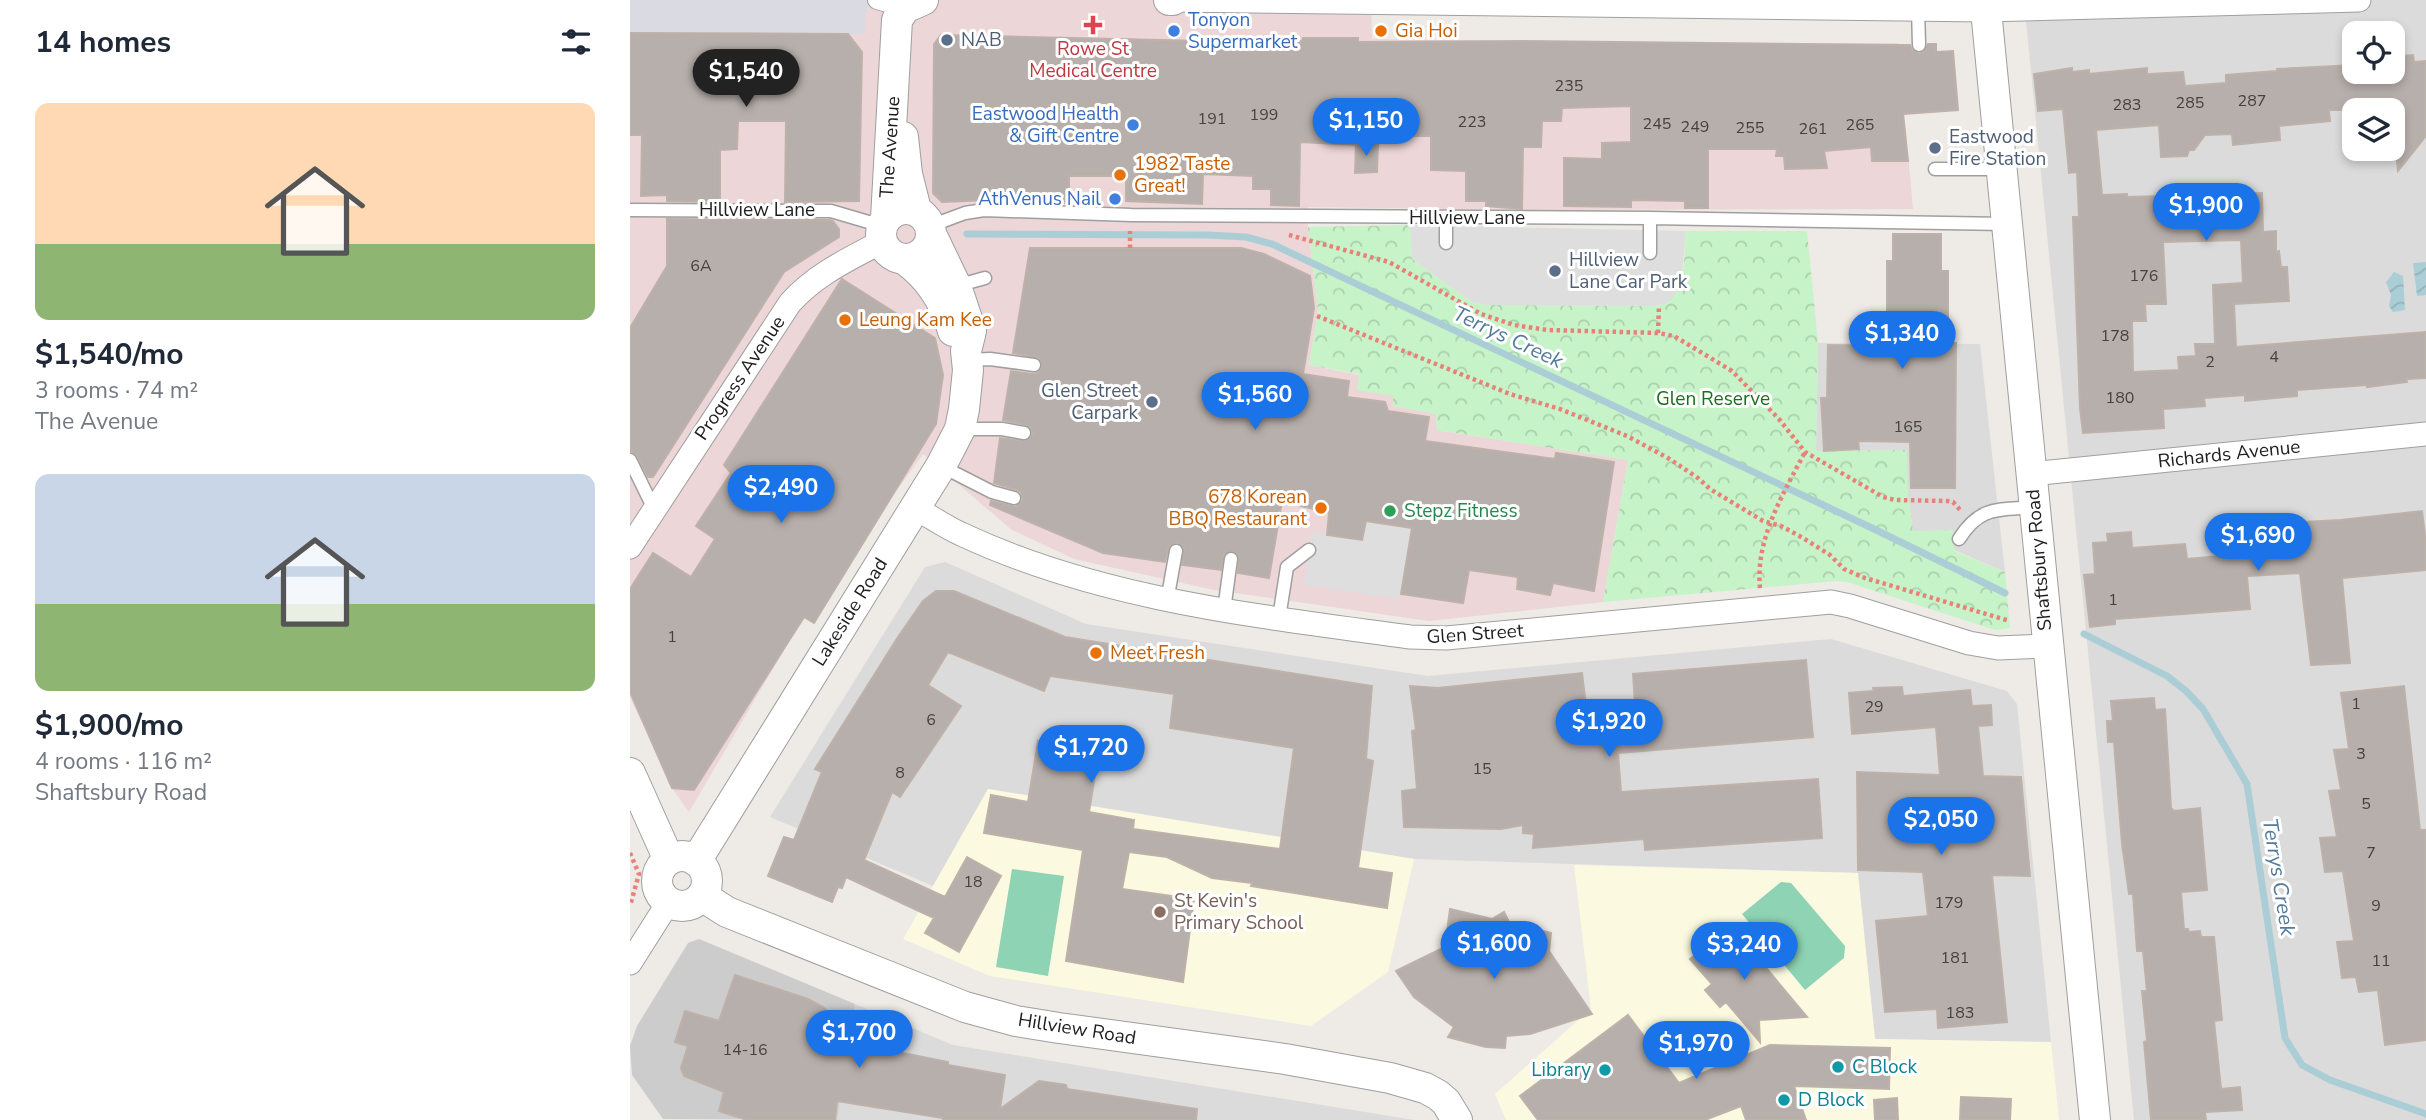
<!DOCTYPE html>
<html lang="en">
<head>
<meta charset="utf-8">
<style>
	:root { --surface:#fff; --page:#f6f6f7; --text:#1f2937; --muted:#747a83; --accent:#1a73e8 }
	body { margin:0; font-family:"Nunito Sans",sans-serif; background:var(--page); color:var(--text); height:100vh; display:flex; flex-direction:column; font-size:26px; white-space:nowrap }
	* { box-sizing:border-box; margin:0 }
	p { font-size:23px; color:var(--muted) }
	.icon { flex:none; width:38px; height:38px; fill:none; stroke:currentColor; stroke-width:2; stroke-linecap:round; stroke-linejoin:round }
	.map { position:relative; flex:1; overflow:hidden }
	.details { display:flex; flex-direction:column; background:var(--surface); width:630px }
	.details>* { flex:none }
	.buttons { position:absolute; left:1712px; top:21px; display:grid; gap:14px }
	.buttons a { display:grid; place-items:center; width:63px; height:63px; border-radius:14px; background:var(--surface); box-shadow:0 4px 10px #0003; font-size:35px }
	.price { position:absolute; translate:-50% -60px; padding:0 16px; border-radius:24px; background:var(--accent); color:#fff; font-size:23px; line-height:46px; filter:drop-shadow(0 2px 4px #0008) }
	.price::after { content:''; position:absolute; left:50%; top:42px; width:21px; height:16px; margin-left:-10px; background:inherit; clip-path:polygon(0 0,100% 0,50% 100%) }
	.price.current { background:#222; color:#fff }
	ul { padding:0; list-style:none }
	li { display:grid; align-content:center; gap:14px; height:371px; padding:0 35px }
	li span { display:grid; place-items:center; height:217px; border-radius:14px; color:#555 }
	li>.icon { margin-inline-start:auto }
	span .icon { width:126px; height:126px; fill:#fffc; stroke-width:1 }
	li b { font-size:30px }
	h2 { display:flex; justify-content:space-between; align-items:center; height:84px; padding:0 35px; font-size:30px }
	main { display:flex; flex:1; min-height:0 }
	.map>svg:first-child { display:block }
	.residential { fill:#dcdbdb; fill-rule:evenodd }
	.commercial { fill:#edd6d7 }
	.education { fill:#fbfae1 }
	.religious { fill:#ccc }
	.park { fill:url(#park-crowns) }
	.pitch { fill:#8dd3b4 }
	.parking { fill:#dedede }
	.plaza { fill:#dadae3 }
	.water { fill:url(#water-waves) }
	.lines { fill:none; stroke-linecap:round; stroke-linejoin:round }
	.stream { stroke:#abced6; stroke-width:7 }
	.building { fill:#b7afab; stroke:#beb1a9; stroke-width:2; fill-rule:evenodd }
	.service-casing { stroke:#9f9f9f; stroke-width:15 }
	.pedestrian-casing { stroke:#9f9f9f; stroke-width:20 }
	.minor-casing { stroke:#9f9f9f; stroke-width:25 }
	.tertiary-casing { stroke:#9f9f9f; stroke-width:32 }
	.path { stroke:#e9817b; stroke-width:4.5; stroke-dasharray:3.5 3.5; stroke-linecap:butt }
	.service { stroke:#fff; stroke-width:12 }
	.pedestrian { stroke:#fff; stroke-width:18 }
	.minor { stroke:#fff; stroke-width:23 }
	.tertiary { stroke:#fff; stroke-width:30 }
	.health-dot { fill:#e0444e; stroke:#fff; stroke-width:2.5 }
	.shop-dot { fill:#3f7fe0; stroke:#fff; stroke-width:2.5 }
	.food-dot { fill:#e8710a; stroke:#fff; stroke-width:2.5 }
	.service-dot { fill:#5c6f8a; stroke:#fff; stroke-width:2.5 }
	.leisure-dot { fill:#2e9e5b; stroke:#fff; stroke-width:2.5 }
	.education-dot { fill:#8d6e63; stroke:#fff; stroke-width:2.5 }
	.culture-dot { fill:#0f9aa8; stroke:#fff; stroke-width:2.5 }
	.labels { text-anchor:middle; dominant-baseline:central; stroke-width:6; stroke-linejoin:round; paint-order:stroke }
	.number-label { font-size:16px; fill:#444241 }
	.shop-label { font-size:19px; fill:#366cbe; stroke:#fff; text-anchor:end }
	.food-label { font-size:19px; fill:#c56008; stroke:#fff; text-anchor:start }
	.service-label { font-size:19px; fill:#4e5e75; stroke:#fff; text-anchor:start }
	.health-label { font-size:19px; fill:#be3a42; stroke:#fff }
	.street-label { font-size:19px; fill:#1e1e1e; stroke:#fff }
	.park-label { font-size:19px; fill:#196f1c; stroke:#fff }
	.leisure-label { font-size:19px; fill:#27864d; stroke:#fff; text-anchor:start }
	.education-label { font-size:19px; fill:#785e54; stroke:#fff; text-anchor:start }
	.culture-label { font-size:19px; fill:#0d838f; stroke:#fff; text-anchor:start }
	.water-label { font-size:21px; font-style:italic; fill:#537a9b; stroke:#fff }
</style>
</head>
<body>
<main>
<section class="details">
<h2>14 homes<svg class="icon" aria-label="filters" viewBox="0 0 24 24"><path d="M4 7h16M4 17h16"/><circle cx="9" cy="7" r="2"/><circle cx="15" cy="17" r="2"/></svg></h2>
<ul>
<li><span style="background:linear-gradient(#ffd9b3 65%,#8fb573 0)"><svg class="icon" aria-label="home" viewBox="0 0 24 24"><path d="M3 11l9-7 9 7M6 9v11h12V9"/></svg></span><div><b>$1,540/mo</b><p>3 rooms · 74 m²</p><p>The Avenue</p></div></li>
<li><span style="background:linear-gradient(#c9d6e8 60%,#8fb573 0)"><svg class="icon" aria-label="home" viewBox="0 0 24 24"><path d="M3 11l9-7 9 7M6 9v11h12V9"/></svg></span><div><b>$1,900/mo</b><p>4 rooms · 116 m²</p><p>Shaftsbury Road</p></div></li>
</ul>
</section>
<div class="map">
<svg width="1796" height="1120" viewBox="0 0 1796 1120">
	<defs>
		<pattern id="park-crowns" width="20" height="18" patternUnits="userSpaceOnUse" patternTransform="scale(1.75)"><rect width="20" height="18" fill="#c7f3c9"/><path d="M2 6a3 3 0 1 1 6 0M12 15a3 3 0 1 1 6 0" fill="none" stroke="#aad0ac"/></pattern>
		<pattern id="water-waves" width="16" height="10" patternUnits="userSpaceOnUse" patternTransform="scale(1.75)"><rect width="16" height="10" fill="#abced6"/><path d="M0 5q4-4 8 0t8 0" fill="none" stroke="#93b0b7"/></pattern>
	</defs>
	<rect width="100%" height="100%" fill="#eeeae5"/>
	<path class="residential" d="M1394 0H1796V1120H1504ZM1724 33H1762V72H1724ZM1724 110H1762V149H1724Z
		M1188 343 1350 344 1375 572 1283 532 1278 496 1186 452Z
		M315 562 456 624 798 676 1201 639 1377 691 1387 704 1421 1042 1245 1039 1227 873 784 859 358 789 303 886 140 817 295 567Z
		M225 1004 323 1045 784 1120H207Z"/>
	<path class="commercial" d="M0 0H741L742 39 1001 43H1268L1283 209 892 210 678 207V227L688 310 679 365 729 375 764 396 763 406 806 414 807 430 998 460 973 602 799 621 584 590 444 559 382 530 293 454 161 638 59 812 42 788 0 697Z"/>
	<path class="education" d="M358 789 784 859 758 972 681 1026 360 976 273 939Z
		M944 865 1228 873 1245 1039 1421 1042 1429 1120H876L865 1094 961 1009Z"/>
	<path class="religious" d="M69 939 225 1004 207 1120 33 1119 2 1075 0 1046 7 1026 58 943Z"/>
	<path class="park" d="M780 225 782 259 842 302 855 305 1024 306C1059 300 1053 259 1056 231H1177L1188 343 1186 451 1277 450 1278 496 1283 531 1323 530 1324 551 1375 572 1380 628 1365 630 1217 582 1206 581 973 602 998 460 807 430 806 414 763 406V396L727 390 729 374 679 365 688 310 678 227Z"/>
	<path class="pitch" d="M382 869 434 876 418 976 366 967Z
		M1151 882 1161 883 1215 946 1214 958 1175 990 1112 914Z"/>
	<path class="parking" d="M780 225 1056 231 1051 284 1042 299 1035 304 1024 306 855 305 842 302 782 259Z
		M736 521 782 528 770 599 674 585 682 532 731 540Z"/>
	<path class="plaza" d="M0 0H241L235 15V34H218L0 33Z"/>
	<path class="water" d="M1796 262V295L1787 296 1783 263Z
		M1764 272 1773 276 1775 310 1763 312 1759 306 1761 295 1756 282Z"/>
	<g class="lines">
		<path class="stream" d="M337 234 577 235 616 237 642 244 1244 529 1375 593
			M1454 634 1537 676 1556 691 1573 709 1617 784 1655 1038 1672 1065 1700 1080 1796 1114"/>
	</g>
	<path class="building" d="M0 33 218 34 232 52 229 201 155 202 156 121H108L107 149 90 150V202L37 201V195L11 196 12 135H0Z
		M311 35 575 41H672L673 38H728V42L894 41 1263 45H1280L1282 50 1289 54 1294 52 1298 44H1306V52L1323 51 1328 110 1273 114 1278 161H1242L1241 147 1194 151 1197 168 1155 169 1154 156H1146L1147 149H1078V208H1055V201L1001 200V207L934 206V158L972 159V143L1001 142V106L932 108 931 121H912L911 147H893L892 209 856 206V201H836V171L801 170V136H768V108L726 106 725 145 670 142 669 206 641 205V189H623V176L573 174 572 204 496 201V176H439V203L361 200 312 202 303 193 304 44Z
		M1783 55 1784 62 1796 61V136L1768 171 1762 110H1699L1700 121 1649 126 1650 140 1603 145 1602 134 1575 135 1564 150H1559L1557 156 1531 157 1529 125 1466 130 1472 195 1497 194V197L1632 193 1633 232 1646 231V252L1649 251 1651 267H1657L1659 301 1604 304 1606 347 1796 332V378L1776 379 1777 382 1737 387V385L1667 390V396L1615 401V395L1574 398 1575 406 1533 409 1534 428 1453 433 1450 408 1443 217H1449L1447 172 1439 173 1433 109 1408 111 1404 74 1442 68V72L1459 70V74L1517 68V74H1520L1553 72 1555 86 1596 83V75L1647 71V69L1724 65V72H1762V57ZM1611 240 1613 283 1583 285 1585 344H1565L1566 356 1548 357 1549 370 1503 372 1502 321H1516L1515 304H1536L1533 242Z
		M726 143H748L747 172 725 173Z
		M37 219 200 220 203 221 209 229V237L154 272 23 477H18L7 456 0 451V328L37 266Z
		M1263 234H1311V271H1318V343H1326L1325 488H1281L1280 442 1228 441 1229 449 1194 451 1191 398H1197L1198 345 1257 346V261H1263Z
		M400 248H611L634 254 680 276 684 308 673 374 719 381 717 397 755 402 758 411 799 417 795 441 925 459 926 453 984 462 964 591 923 583 920 595 887 589 888 577 839 570 833 603 771 594 782 528 736 521 732 540 697 535 699 513 652 501 639 578 608 573 609 556 603 551 594 554 591 570 552 565 554 549 547 542 539 546 535 562 473 553 360 505 361 501 386 507 393 500 391 492 387 490 364 483 370 438 396 441 403 434 400 427 396 425 373 420 381 371 403 374 408 373 412 367 409 358 383 353Z
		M212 279 305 338 313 375 306 424 184 623 174 617 64 790 42 788 0 692V589L23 553 61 577 85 539 66 526 101 473 94 465Z
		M1792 511 1796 543V570L1712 578 1720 663 1681 665 1670 573 1617 576 1620 609 1485 619V624L1460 627 1454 575 1465 574 1463 543 1478 542 1477 534 1501 532 1502 548 1555 544 1557 559 1623 553 1620 525 1710 520Z
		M306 591H324L435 637 742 686 736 759 743 761 728 868 762 873 757 908 621 886 622 883 582 878 537 857 499 852 492 889 564 899 553 982 436 961 453 850 354 833 361 795 398 802 408 741 469 750 459 812 504 820 503 829 650 849 664 748 540 728 544 694 420 676 414 691 318 652 298 685 331 706 270 797 262 792 234 860 315 897 337 857 371 876 329 952 295 933 304 918 216 877 212 888 208 887 202 902 138 876 154 837 164 840 192 772 185 769 268 637 293 601Z
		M1176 660 1183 737 988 753 991 792 1188 779 1192 838 1015 850 1014 839 903 848 904 834 893 833V825L871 829 774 827 772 791 787 789 782 731 786 730 780 686 808 688 952 673 958 721 1006 719 1003 674Z
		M1774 686 1790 830H1796V1040L1755 1045 1748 990 1729 992 1726 977 1712 978 1707 942 1724 941 1713 871 1695 872 1690 838 1707 837 1699 791 1711 790 1704 750 1719 749 1711 693Z
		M1272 687 1273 696 1340 690 1342 706 1361 705 1362 725 1348 726 1353 776 1391 777 1400 876 1362 875 1377 1022 1308 1028 1307 1009 1255 1012 1246 921 1298 916 1293 872 1228 870 1227 772 1310 775 1306 727 1222 734 1219 693 1244 691 1243 688Z
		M1524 698 1525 710 1535 709 1541 808 1544 811 1570 808 1577 890 1551 892 1554 929H1558L1559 932 1570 931 1571 937H1584L1592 1020 1584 1021 1591 1089 1610 1087 1612 1110 1575 1112 1576 1120H1521L1514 1042 1517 1041 1512 991H1517L1513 951H1507L1503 894H1499L1492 844 1484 742H1478L1477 721H1483L1481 701Z
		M820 909 862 919 874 912 879 922 921 933 919 951 962 1014 900 1034 876 1036 875 1048 856 1047 818 1037 824 1027 784 997 766 971 815 947Z
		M1101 926 1177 1017 1129 1020 1130 1042 1096 1002 1090 1007 1075 990 1082 984 1060 959Z
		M105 975 178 999 193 1007 208 1022 271 1037 268 1052 318 1062V1065L375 1075 370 1109 409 1081 436 1085 437 1089 567 1109 566 1120H313V1118L207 1101 205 1120H117L89 1111 94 1092 54 1076 51 1068 58 1046 45 1042 55 1011 89 1021Z
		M998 1015 1049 1083 1140 1045 1260 1048 1259 1089 1164 1086 1176 1120H1116L1111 1106 1075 1120H908L890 1096Z
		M1331 1097 1381 1099 1380 1120H1330Z
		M1267 1098 1268 1120H1245L1244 1100Z"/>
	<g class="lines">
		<defs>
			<path id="service" d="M1288 8 1289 45
				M1305 169H1370
				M0 210 201 211 252 226
				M816 218V243
				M300 226 335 213 354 210 501 215 1020 218 1376 224
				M1020 253V218
				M326 286 355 278
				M338 360 360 359 404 365
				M331 429H372L394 433
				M0 460 24 509
				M311 466 362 492 384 498
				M1329 539C1350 506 1367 510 1404 507
				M537 601 546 551
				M594 610 601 559
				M649 618 657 567 679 550"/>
			<path id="pedestrian" d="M247 0 275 8"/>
			<path id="minor" d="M543 0 1355 10 1729 0
				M1401 474 1796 434
				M285 508C300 516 315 527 331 534 472 600 628 616 780 637L816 638 1201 602 1220 606 1339 643 1368 648 1417 646
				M0 547 160 303C186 274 219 259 253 241
				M0 963 38 903"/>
			<path id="tertiary" d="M539 0H543
				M1355 0 1465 1120
				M273 137 277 174 286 210
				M251 234a25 25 0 1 1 50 0a25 25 0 1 1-50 0Z
				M256 219 267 20 275 8 293 0
				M274 259C298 276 315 302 323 331
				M0 773 39 860
				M27 881a25 25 0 1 1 50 0a25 25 0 1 1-50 0Z
				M66 861 311 466 330 429 334 409 338 370 336 351 341 331 326 286 302 236
				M72 896 97 912 335 1007 386 1021 429 1028 655 1059 760 1078 795 1088 808 1095 816 1102 827 1120"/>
		</defs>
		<use href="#service" class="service-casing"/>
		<use href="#pedestrian" class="pedestrian-casing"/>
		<use href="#minor" class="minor-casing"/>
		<use href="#tertiary" class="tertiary-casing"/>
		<path class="path" d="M659 235 759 262 851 314 884 325 918 330 1028 333 1044 336 1102 371 1149 419 1175 452 1253 497 1265 500 1317 501 1323 502 1331 511
			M500 248V231
			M687 316 880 394 930 409 997 436 1038 458 1068 478 1080 489 1133 521 1151 526 1173 538 1200 555 1214 569 1235 578 1380 621
			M1028 333 1029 305
			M1130 588C1125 540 1153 494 1175 452
			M0 853 9 874 0 906"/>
		<use href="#service" class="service"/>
		<use href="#pedestrian" class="pedestrian"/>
		<use href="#minor" class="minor"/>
		<use href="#tertiary" class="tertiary"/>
	</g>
	<path class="health-dot" d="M459.5 14.5h7v7h7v7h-7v7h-7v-7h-7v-7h7z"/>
	<g class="shop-dot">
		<circle cx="544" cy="31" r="7"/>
		<circle cx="503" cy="125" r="7"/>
		<circle cx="485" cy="199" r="7"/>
	</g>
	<g class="food-dot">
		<circle cx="751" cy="31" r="7"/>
		<circle cx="490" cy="175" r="7"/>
		<circle cx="215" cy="320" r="7"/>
		<circle cx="691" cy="508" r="7"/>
		<circle cx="466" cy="653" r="7"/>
	</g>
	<g class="service-dot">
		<circle cx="317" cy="40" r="7"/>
		<circle cx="1305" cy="148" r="7"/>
		<circle cx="925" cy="271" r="7"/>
		<circle cx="522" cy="402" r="7"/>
	</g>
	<circle class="leisure-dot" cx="760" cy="511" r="7"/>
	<circle class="education-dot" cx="530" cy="912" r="7"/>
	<g class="culture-dot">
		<circle cx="1208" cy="1067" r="7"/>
		<circle cx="975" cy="1070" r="7"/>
		<circle cx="1154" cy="1100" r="7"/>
	</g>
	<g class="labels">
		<g class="number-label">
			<text x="939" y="86">235</text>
			<text x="1622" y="101">287</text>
			<text x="1560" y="103">285</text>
			<text x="1497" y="105">283</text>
			<text x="634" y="115">199</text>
			<text x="582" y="119">191</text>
			<text x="842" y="122">223</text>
			<text x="1027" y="124">245</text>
			<text x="1230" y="125">265</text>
			<text x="1065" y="127">249</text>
			<text x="1120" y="128">255</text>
			<text x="1183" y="129">261</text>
			<text x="71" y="266">6A</text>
			<text x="1514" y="276">176</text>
			<text x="1485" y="336">178</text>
			<text x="1644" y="357">4</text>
			<text x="1580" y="362">2</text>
			<text x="1490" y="398">180</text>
			<text x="1278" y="427">165</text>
			<text x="1483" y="600">1</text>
			<text x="42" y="637">1</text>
			<text x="1726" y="704">1</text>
			<text x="1244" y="707">29</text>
			<text x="301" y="720">6</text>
			<text x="1731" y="754">3</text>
			<text x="852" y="769">15</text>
			<text x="270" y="773">8</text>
			<text x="1736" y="804">5</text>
			<text x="1741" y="853">7</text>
			<text x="343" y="882">18</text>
			<text x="1319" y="903">179</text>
			<text x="1746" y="906">9</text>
			<text x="1325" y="958">181</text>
			<text x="1751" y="961">11</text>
			<text x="1330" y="1013">183</text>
			<text x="115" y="1050">14-16</text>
		</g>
		<g class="shop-label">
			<text x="558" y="20" text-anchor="start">Tonyon<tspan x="558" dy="22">Supermarket</tspan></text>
			<text x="489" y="114">Eastwood Health<tspan x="489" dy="22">&amp; Gift Centre</tspan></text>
			<text x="471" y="199">AthVenus Nail</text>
		</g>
		<g class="food-label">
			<text x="765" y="31">Gia Hoi</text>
			<text x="504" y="164">1982 Taste<tspan x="504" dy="22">Great!</tspan></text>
			<text x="229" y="320">Leung Kam Kee</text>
			<text x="677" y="497" text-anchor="end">678 Korean<tspan x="677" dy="22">BBQ Restaurant</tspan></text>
			<text x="480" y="653">Meet Fresh</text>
		</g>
		<g class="service-label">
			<text x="331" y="40">NAB</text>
			<text x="1319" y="137">Eastwood<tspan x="1319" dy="22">Fire Station</tspan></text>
			<text x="939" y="260">Hillview<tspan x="939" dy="22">Lane Car Park</tspan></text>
			<text x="508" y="391" text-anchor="end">Glen Street<tspan x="508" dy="22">Carpark</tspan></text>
		</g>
		<g class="health-label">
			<text x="463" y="49">Rowe St<tspan x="463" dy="22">Medical Centre</tspan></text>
		</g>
		<g class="street-label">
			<text transform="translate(260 147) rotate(-86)">The Avenue</text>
			<text x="127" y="210">Hillview Lane</text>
			<text x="837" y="218">Hillview Lane</text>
			<text transform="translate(110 378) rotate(-56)">Progress Avenue</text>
			<text transform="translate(1599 454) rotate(-6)">Richards Avenue</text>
			<text transform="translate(1409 560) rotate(-95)">Shaftsbury Road</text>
			<text transform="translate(220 612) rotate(-58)">Lakeside Road</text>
			<text transform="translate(845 634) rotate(-4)">Glen Street</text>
			<text transform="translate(447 1029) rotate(9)">Hillview Road</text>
		</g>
		<g class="park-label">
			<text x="1083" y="399">Glen Reserve</text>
		</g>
		<g class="leisure-label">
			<text x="774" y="511">Stepz Fitness</text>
		</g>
		<g class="education-label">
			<text x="544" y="901">St Kevin's<tspan x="544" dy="22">Primary School</tspan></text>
		</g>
		<g class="culture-label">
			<text x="1222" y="1067">C Block</text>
			<text x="961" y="1070" text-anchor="end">Library</text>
			<text x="1168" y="1100">D Block</text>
		</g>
		<g class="water-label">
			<text transform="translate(878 337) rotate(25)">Terrys Creek</text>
			<text transform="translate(1649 877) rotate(81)">Terrys Creek</text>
		</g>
	</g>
</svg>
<div class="buttons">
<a><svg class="icon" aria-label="locate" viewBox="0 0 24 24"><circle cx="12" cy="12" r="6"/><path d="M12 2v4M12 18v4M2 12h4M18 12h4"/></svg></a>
<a><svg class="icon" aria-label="layers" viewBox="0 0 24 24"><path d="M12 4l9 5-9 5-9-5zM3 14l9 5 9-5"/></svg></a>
</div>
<b class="price current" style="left:116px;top:109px">$1,540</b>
<b class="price" style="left:736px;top:158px">$1,150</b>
<b class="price" style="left:1576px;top:243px">$1,900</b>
<b class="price" style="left:1272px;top:371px">$1,340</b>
<b class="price" style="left:625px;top:432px">$1,560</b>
<b class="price" style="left:151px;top:525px">$2,490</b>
<b class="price" style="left:1628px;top:573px">$1,690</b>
<b class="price" style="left:979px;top:759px">$1,920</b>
<b class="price" style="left:461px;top:785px">$1,720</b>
<b class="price" style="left:1311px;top:857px">$2,050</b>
<b class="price" style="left:864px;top:981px">$1,600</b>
<b class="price" style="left:1114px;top:982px">$3,240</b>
<b class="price" style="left:229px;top:1070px">$1,700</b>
<b class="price" style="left:1066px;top:1081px">$1,970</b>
</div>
</main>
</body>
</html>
